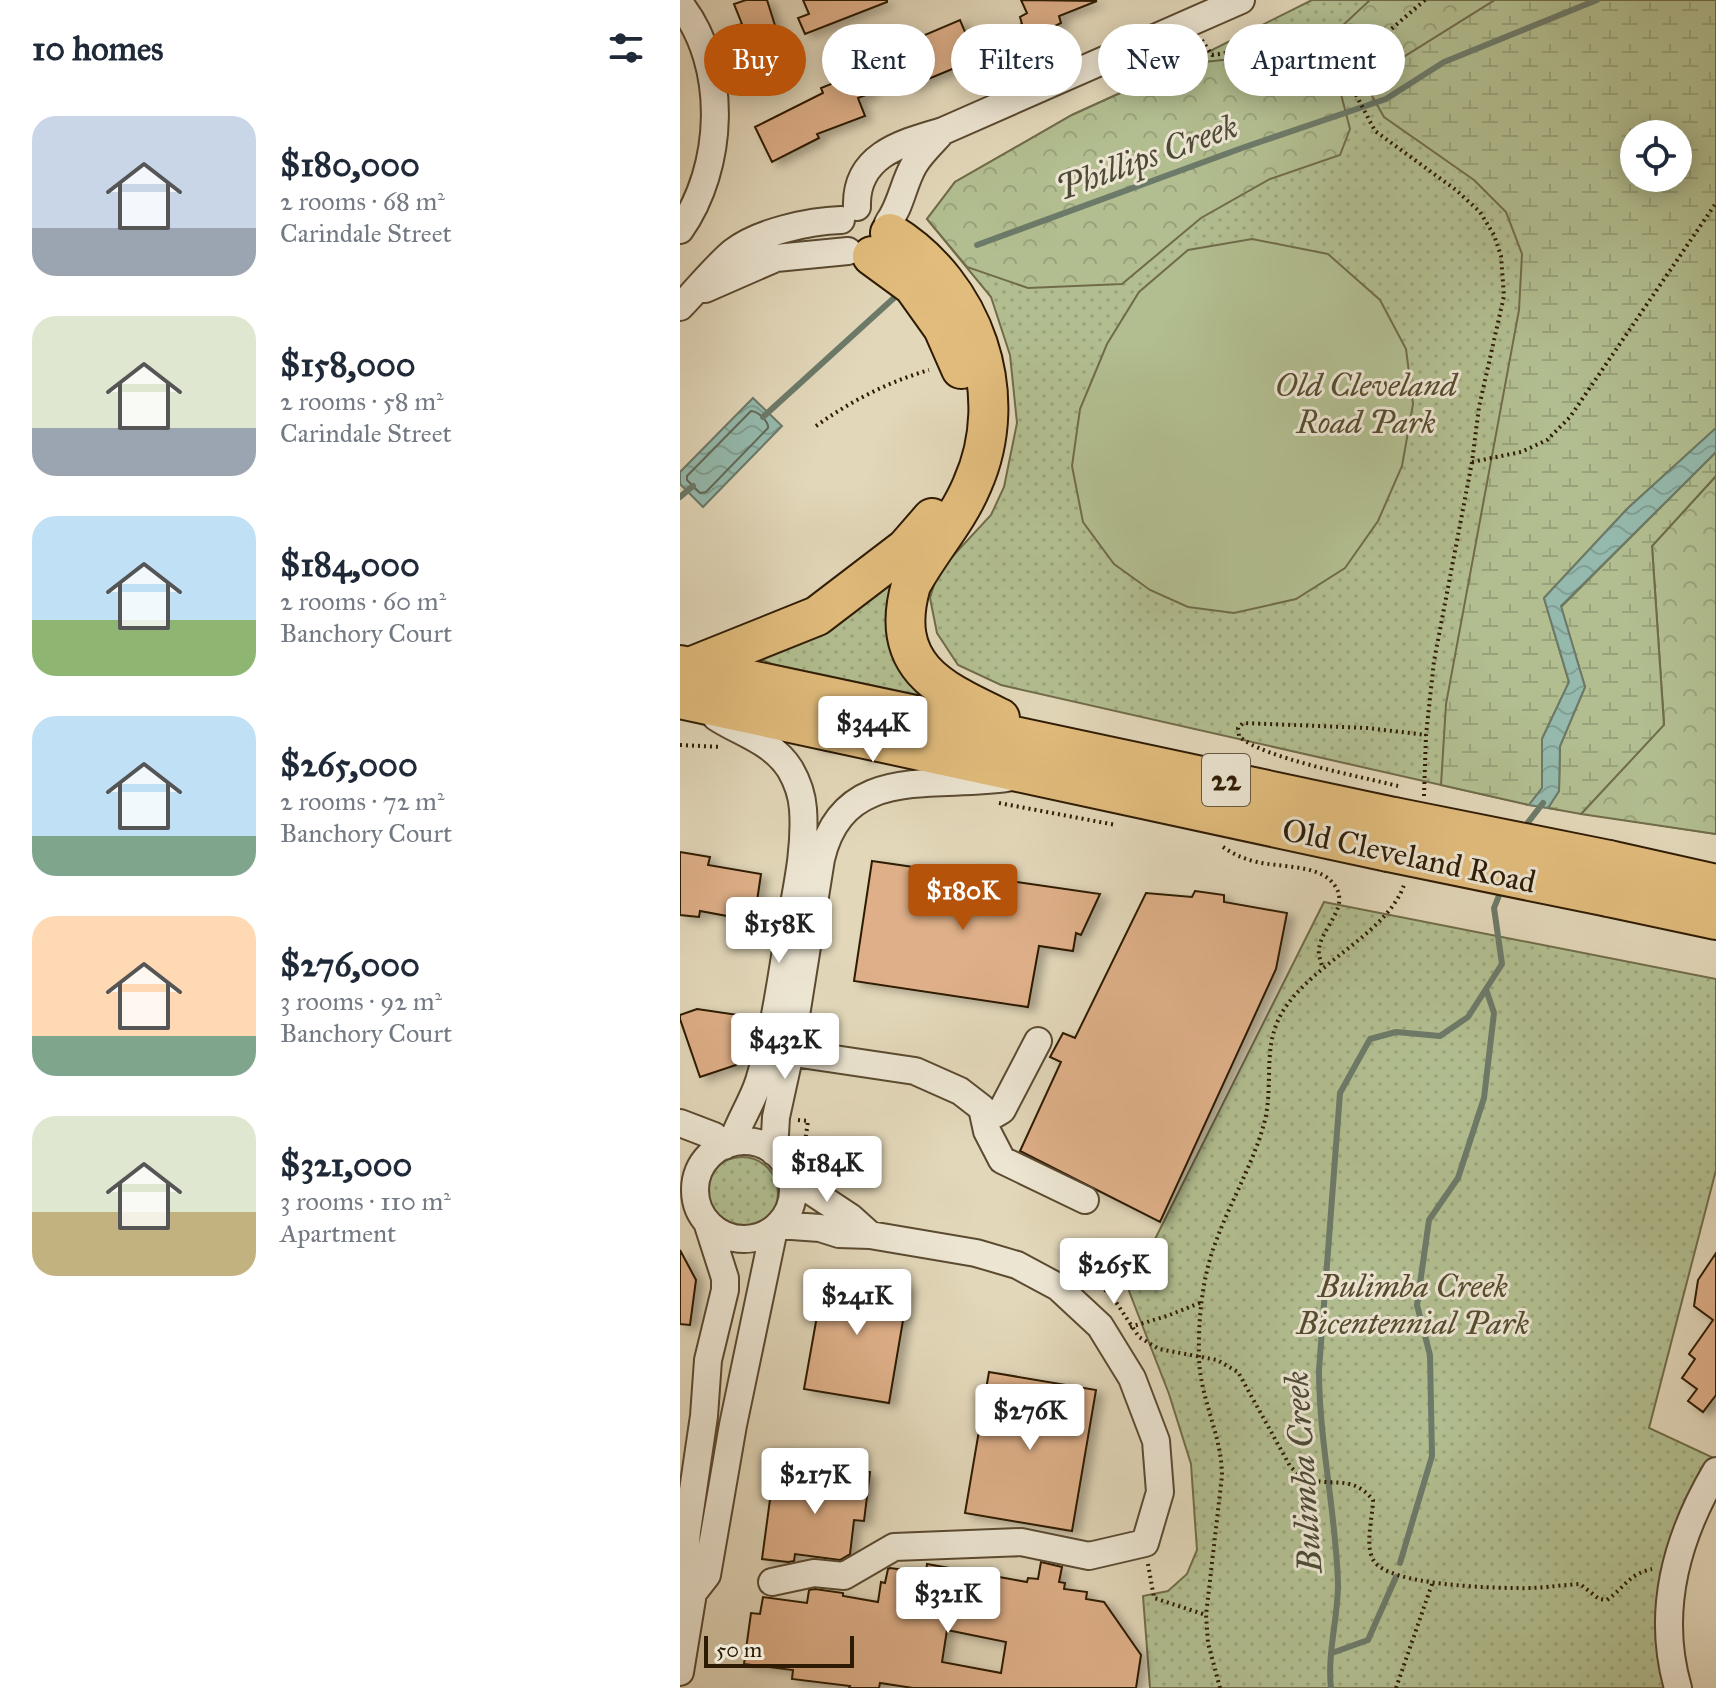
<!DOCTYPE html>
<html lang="en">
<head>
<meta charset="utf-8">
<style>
	:root { --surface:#fff; --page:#f2f2f3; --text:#1f2937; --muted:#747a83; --accent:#b45309 }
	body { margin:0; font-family:"IM FELL Great Primer",serif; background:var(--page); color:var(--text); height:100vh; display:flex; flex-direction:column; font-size:30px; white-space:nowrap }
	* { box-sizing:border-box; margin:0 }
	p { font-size:26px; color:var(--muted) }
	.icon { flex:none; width:44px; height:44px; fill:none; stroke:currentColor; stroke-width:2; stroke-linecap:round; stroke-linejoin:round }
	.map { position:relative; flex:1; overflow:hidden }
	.details { display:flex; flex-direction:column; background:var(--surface); width:680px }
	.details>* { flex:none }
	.top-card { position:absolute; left:24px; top:24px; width:760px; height:72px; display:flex; gap:16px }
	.fabs { position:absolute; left:940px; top:120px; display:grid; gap:16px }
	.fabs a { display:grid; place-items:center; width:72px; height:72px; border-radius:50%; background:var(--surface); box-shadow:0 4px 20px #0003; font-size:40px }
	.scale { position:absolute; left:24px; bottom:20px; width:150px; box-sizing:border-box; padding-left:8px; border:4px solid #2e1b04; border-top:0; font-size:22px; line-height:28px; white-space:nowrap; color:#2e1b04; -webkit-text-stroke:6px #ece5d2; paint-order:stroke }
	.price { position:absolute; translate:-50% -68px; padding:0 18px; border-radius:8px; background:#fff; color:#222; font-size:26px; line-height:52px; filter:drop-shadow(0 2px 4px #0008) }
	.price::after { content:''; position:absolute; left:50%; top:48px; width:24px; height:18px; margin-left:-12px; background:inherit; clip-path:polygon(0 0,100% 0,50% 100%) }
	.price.current { background:var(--accent); color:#fff }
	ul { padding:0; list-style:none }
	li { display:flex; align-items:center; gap:24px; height:200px; padding:0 32px }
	li span { display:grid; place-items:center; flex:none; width:224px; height:160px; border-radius:24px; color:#555 }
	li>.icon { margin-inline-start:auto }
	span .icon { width:96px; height:96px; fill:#fffc; stroke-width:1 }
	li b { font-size:34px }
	h2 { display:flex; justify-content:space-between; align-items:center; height:96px; padding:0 32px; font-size:34px }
	.pill { padding:0 28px; border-radius:36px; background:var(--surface); box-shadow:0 4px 20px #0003; font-size:28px; line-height:72px }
	.pill.current { background:var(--accent); color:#fff }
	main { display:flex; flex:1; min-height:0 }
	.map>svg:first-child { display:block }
	.green { fill:url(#green-dots); stroke:#706c4a; stroke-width:2; fill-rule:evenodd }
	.forest { fill:url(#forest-crowns); stroke:#706c4a; stroke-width:2 }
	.wetland { fill:url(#wetland-marsh); stroke:#706c4a; stroke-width:2; fill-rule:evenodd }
	.pitch { fill:#b2be90; stroke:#706c4a; stroke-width:2 }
	.water { fill:url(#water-waves); stroke:#6c7a69; stroke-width:2 }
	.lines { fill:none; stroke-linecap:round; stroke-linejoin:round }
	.shore { stroke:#626a58; stroke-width:2 }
	.stream { stroke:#6c7a69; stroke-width:6 }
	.building { fill:#deaf88; stroke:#2e1b04; stroke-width:2; fill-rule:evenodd; filter:url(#shadow) }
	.minor-casing { stroke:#5b4a31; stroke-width:30 }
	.highway-casing { stroke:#2e1b04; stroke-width:42 }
	.path { stroke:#2e1b04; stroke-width:4; stroke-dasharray:2 4; stroke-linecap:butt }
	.minor { stroke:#ece5d2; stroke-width:26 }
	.highway { stroke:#e1bc7c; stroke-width:38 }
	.highway-bridge-casing { stroke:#2e1b04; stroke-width:42; stroke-linecap:butt }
	.highway-bridge { stroke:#e1bc7c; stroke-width:38 }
	.labels { text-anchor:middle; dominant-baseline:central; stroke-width:6; stroke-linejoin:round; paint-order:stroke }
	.shield { fill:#ece5d2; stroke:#675842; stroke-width:2 }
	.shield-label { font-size:30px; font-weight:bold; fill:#2e1b04 }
	.park-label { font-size:32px; font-style:italic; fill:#564c2e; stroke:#ece5d2 }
	.street-label { font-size:32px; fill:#2e1b04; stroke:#ece5d2 }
	.water-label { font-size:34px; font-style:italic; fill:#4d4b37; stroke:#ece5d2 }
</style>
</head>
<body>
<main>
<section class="details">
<h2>10 homes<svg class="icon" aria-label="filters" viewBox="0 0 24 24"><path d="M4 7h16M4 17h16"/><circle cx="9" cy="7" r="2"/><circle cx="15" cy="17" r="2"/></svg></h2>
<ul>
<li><span style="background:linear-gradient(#c9d6e8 70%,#9aa5b1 0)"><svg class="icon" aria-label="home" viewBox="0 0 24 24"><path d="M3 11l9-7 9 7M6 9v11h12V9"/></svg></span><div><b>$180,000</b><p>2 rooms · 68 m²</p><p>Carindale Street</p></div></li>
<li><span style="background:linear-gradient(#dfe7d0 70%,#9aa5b1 0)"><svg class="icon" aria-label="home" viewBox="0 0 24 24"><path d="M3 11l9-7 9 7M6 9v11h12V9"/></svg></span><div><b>$158,000</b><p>2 rooms · 58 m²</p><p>Carindale Street</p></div></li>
<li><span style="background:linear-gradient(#bfe0f5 65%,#8fb573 0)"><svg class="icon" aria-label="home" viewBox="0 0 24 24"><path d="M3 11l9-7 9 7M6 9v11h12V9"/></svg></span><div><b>$184,000</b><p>2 rooms · 60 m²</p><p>Banchory Court</p></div></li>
<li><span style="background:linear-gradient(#bfe0f5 75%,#7fa58c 0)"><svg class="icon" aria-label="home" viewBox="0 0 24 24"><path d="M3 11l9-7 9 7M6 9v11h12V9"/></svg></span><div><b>$265,000</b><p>2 rooms · 72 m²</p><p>Banchory Court</p></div></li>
<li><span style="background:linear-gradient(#ffd9b3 75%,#7fa58c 0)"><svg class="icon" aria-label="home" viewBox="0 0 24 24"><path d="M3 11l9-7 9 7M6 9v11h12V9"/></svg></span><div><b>$276,000</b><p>3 rooms · 92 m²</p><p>Banchory Court</p></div></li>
<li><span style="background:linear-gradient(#dfe7d0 60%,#c2b280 0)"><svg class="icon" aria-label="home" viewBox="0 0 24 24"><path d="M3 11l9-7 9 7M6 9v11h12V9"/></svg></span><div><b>$321,000</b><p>3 rooms · 110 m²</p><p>Apartment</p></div></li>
</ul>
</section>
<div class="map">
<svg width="1036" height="1688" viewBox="0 0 1036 1688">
	<defs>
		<pattern id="green-dots" width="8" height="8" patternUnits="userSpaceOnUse" patternTransform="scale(2)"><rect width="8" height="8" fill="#b2be90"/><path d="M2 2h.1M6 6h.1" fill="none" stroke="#99a37b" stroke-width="1.8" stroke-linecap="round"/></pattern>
		<pattern id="forest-crowns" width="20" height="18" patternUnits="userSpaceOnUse" patternTransform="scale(2)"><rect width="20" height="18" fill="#b2be90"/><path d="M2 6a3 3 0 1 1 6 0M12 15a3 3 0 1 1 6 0" fill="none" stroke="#99a37b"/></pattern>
		<pattern id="wetland-marsh" width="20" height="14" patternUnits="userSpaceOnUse" patternTransform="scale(2)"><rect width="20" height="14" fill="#b2be90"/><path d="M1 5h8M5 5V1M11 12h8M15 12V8" fill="none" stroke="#99a37b"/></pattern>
		<pattern id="water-waves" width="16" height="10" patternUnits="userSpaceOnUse" patternTransform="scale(2)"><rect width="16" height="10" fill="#95baad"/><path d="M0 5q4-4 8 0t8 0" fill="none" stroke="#819f93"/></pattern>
		<filter id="shadow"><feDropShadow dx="7" dy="4" stdDeviation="4" flood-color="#0004"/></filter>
	</defs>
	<rect width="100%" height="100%" fill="#e2d7b9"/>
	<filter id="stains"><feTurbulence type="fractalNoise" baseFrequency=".0025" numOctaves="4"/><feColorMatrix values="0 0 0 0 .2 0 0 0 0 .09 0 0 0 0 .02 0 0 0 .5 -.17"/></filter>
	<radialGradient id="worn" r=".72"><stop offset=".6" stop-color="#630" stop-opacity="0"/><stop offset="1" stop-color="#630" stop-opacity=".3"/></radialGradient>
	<path class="green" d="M632 0H1036V834L849 805 321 685 278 665 257 633 250 598 258 572 311 515 324 487 337 423 330 355 311 297 247 219 275 182 392 115 504 64ZM954 134H998V178H954Z
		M229 574 257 699 92 664 73 656 172 600Z
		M644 902 1036 979V1170L969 1428 1036 1459 1005 1530 998 1688H470L463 1596 488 1591 507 1574 517 1550 511 1464 489 1394 449 1291Z
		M26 1193a36 36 0 1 1 72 0a36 36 0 1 1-72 0Z"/>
	<path class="forest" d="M690 0H815L698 73 661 27Z
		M553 59 607 71H655L670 129 660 155 590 179 521 218 442 284 348 288 287 267 247 219 275 182 392 115 504 64Z
		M1036 476V834L901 814 984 724 972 546Z"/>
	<path class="wetland" d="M815 0H1036V428L947 509 864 598 889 682 862 739V788L849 805 761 785 766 704 839 310 842 254 826 212 794 180 704 117 691 94 693 80 698 73ZM954 134H998V178H954Z
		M1036 452V476L972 546 984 725 901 814 868 808 879 791 880 746 905 687 881 607Z"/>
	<path class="pitch" d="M572 239 648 254 700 300 726 349 733 404 722 466 698 521 665 568 616 599 554 613 508 607 470 590 434 564 403 522 392 466 400 409 427 344 459 292 508 250Z"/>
	<path class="water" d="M73 398 102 426 23 507 0 484V472Z
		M1036 428V452L881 606 905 687 880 746 879 791 868 808 849 805 862 788V739L889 682 864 598 947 509Z"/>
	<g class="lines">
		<path class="shore" d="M71 411C78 411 89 422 88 428L26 492 20 493 7 480V476Z"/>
		<path class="stream" d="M297 245 562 148 706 99 764 62 917 0
			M83 417 215 297
			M0 497 13 486
			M843 829 863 803
			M720 1563 752 1456 750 1355 737 1305 749 1220 778 1178 804 1098 814 1013 806 989
			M652 1653 688 1640 716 1577
			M651 1688C647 1653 658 1619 658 1584 656 1512 639 1442 639 1370L660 1093 690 1039 716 1032 760 1036 788 1017 822 964 814 908 822 888"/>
	</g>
	<path class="building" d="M66 0H87L98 35 63 47 55 26 62 24 54 4Z
		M123 0H207V2L125 34 118 18 129 14Z
		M341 0 417 1 379 16 381 23 371 28 373 34 334 50 333 47 296 63 294 60 229 87 223 73 188 87 191 93 178 98 185 116 137 134 139 138 92 162 75 127 143 93 141 88 196 66 193 59 211 52 208 45 236 33 238 38 280 20 288 39 307 30 310 38 342 24 340 17 347 13Z
		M0 852 30 857 28 865 81 874 74 921 20 911 19 917 0 915Z
		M192 861 420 894 401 935 396 933 393 951 359 946 348 1007 174 981Z
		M515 891 544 895V902L607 913 596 969 480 1222 340 1151 381 1062 370 1057 383 1033 395 1038 466 893 512 897Z
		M17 1009 65 1016 56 1065 20 1077 0 1019V1015Z
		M0 1250 16 1280 10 1325 0 1324Z
		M1036 1253V1395L1023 1412 1008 1401 1017 1389 1002 1378 1015 1359 1009 1354 1033 1320 1014 1306 1018 1280Z
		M145 1271 229 1285 209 1403 124 1389Z
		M309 1372 416 1390 392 1531 285 1513Z
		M158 1468 190 1472 184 1521 174 1520 170 1554 160 1560 115 1554 114 1561 108 1562 82 1559 91 1492 101 1493 104 1472 156 1479Z
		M361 1562 382 1567 379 1582 385 1583 384 1589 407 1592 406 1599 424 1602 461 1655 456 1688H233L200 1683 199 1688H169L170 1686 112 1679 113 1670 64 1664 71 1613 80 1614 83 1597 127 1603 129 1590 135 1589 163 1593V1596L198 1602 201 1582 205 1583 208 1569 210 1568 246 1573 247 1564 347 1582 348 1578 358 1579ZM267 1630 326 1642 321 1673 262 1662Z"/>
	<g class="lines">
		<defs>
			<path id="minor" d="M0 4C49 66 44 168 0 230
				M177 207C175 155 222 143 263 131L561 0
				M208 223C221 206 223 184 234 165 241 153 253 142 263 131
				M25 289 96 258 168 251
				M0 307C18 289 34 268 53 252 78 232 130 221 161 220
				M36 717C62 734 92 741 110 769 117 781 122 795 123 809 126 850 116 891 109 931 101 981 94 1032 79 1081 72 1103 59 1121 52 1143
				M94 1050 235 1071 280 1091 302 1108 307 1131 322 1160 405 1200
				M305 1120 322 1110 358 1041
				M0 1123 34 1136 44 1146
				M15 1190a49 49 0 1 1 98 0a49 49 0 1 1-98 0Z
				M94 1152 96 1117 110 1053 141 859C163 763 255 789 327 778
				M111 1178 170 1217 190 1235
				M92 1582 134 1573 164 1576 214 1547 341 1542 409 1556 465 1543 480 1492 476 1441 452 1378 420 1326 378 1287 337 1265 296 1253 190 1235 159 1234 140 1228 98 1225
				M13 1593 4 1572 7 1531 24 1416 28 1360 45 1290V1278L28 1225
				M0 1672 13 1593 27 1575 53 1425 94 1229
				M998 1688C976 1612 997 1537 1036 1471"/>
			<path id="highway" d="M210 233C294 284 333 394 292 485 277 521 249 551 231 585 208 666 259 689 320 718
				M192 256 233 286 263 328 281 369
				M0 665 714 817
				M10 667 137 616 226 548 252 518
				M0 699 708 852
				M929 860 1036 884
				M928 897 1036 920"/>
		</defs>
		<use href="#minor" class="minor-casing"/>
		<use href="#highway" class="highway-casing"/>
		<path class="path" d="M522 40 532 55C571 50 649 32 681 55
			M136 426C171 401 208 382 249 370
			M792 462 841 452 867 440 890 417 1036 203
			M0 745 42 747
			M718 786C683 777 581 758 559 736L558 728 563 723 688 728 746 735
			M744 796 746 735 754 661 792 462 799 407 824 296 821 256 814 235 800 212 776 190 695 131 674 91V75L681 55 745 0
			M319 803 436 825
			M543 847C553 854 564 859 577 862 598 867 634 865 650 880 675 904 642 925 639 949 638 955 641 961 642 967
			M118 1120 128 1121 124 1149 129 1161
			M399 1274 430 1293 459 1337 479 1349 537 1360 558 1372 610 1466C638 1497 667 1467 693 1500 693 1517 684 1546 694 1561 709 1585 809 1588 838 1588 858 1589 879 1585 900 1584L919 1599 927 1600C945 1587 949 1574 972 1569
			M450 1327 487 1316 522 1302
			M468 1564 474 1598 526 1615
			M540 1688 528 1643 526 1615 542 1476C542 1435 520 1399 519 1358 518 1322 522 1278 535 1244 550 1202 574 1163 585 1120 594 1081 581 1043 605 1008 636 961 710 932 725 882
			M716 1688 752 1584"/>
		<use href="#minor" class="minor"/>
		<use href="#highway" class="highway"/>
		<defs>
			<path id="highway-bridge" d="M714 817 929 860
				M708 852 928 897"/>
		</defs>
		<use href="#highway-bridge" class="highway-bridge-casing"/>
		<use href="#highway-bridge" class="highway-bridge"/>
	</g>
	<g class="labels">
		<rect class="shield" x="522" y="754" width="48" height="52" rx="6"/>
		<g class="shield-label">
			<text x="546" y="780">22</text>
		</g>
		<g class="park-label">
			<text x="686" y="385">Old Cleveland<tspan x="686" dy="37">Road Park</tspan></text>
			<text x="733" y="1286">Bulimba Creek<tspan x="733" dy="37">Bicentennial Park</tspan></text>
		</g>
		<g class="street-label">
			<text transform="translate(729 856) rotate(12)">Old Cleveland Road</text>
		</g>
		<g class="water-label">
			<text transform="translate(467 157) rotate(-20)">Phillips Creek</text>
			<text transform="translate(623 1472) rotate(-94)">Bulimba Creek</text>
		</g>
	</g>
	<rect width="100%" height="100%" filter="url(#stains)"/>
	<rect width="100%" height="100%" fill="url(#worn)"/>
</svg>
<div class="fabs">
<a><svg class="icon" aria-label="locate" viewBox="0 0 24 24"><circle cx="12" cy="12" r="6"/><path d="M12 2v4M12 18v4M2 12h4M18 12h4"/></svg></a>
</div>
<div class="scale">50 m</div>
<b class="price" style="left:193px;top:764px">$344K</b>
<b class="price current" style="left:283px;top:932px">$180K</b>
<b class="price" style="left:99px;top:965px">$158K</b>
<b class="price" style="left:105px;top:1081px">$432K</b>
<b class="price" style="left:147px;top:1204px">$184K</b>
<b class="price" style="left:434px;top:1306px">$265K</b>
<b class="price" style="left:177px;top:1337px">$241K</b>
<b class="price" style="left:350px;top:1452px">$276K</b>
<b class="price" style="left:135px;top:1516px">$217K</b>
<b class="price" style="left:268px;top:1635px">$321K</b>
<div class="top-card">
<a class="pill current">Buy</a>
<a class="pill">Rent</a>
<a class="pill">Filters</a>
<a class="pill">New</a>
<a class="pill">Apartment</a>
</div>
</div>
</main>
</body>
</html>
